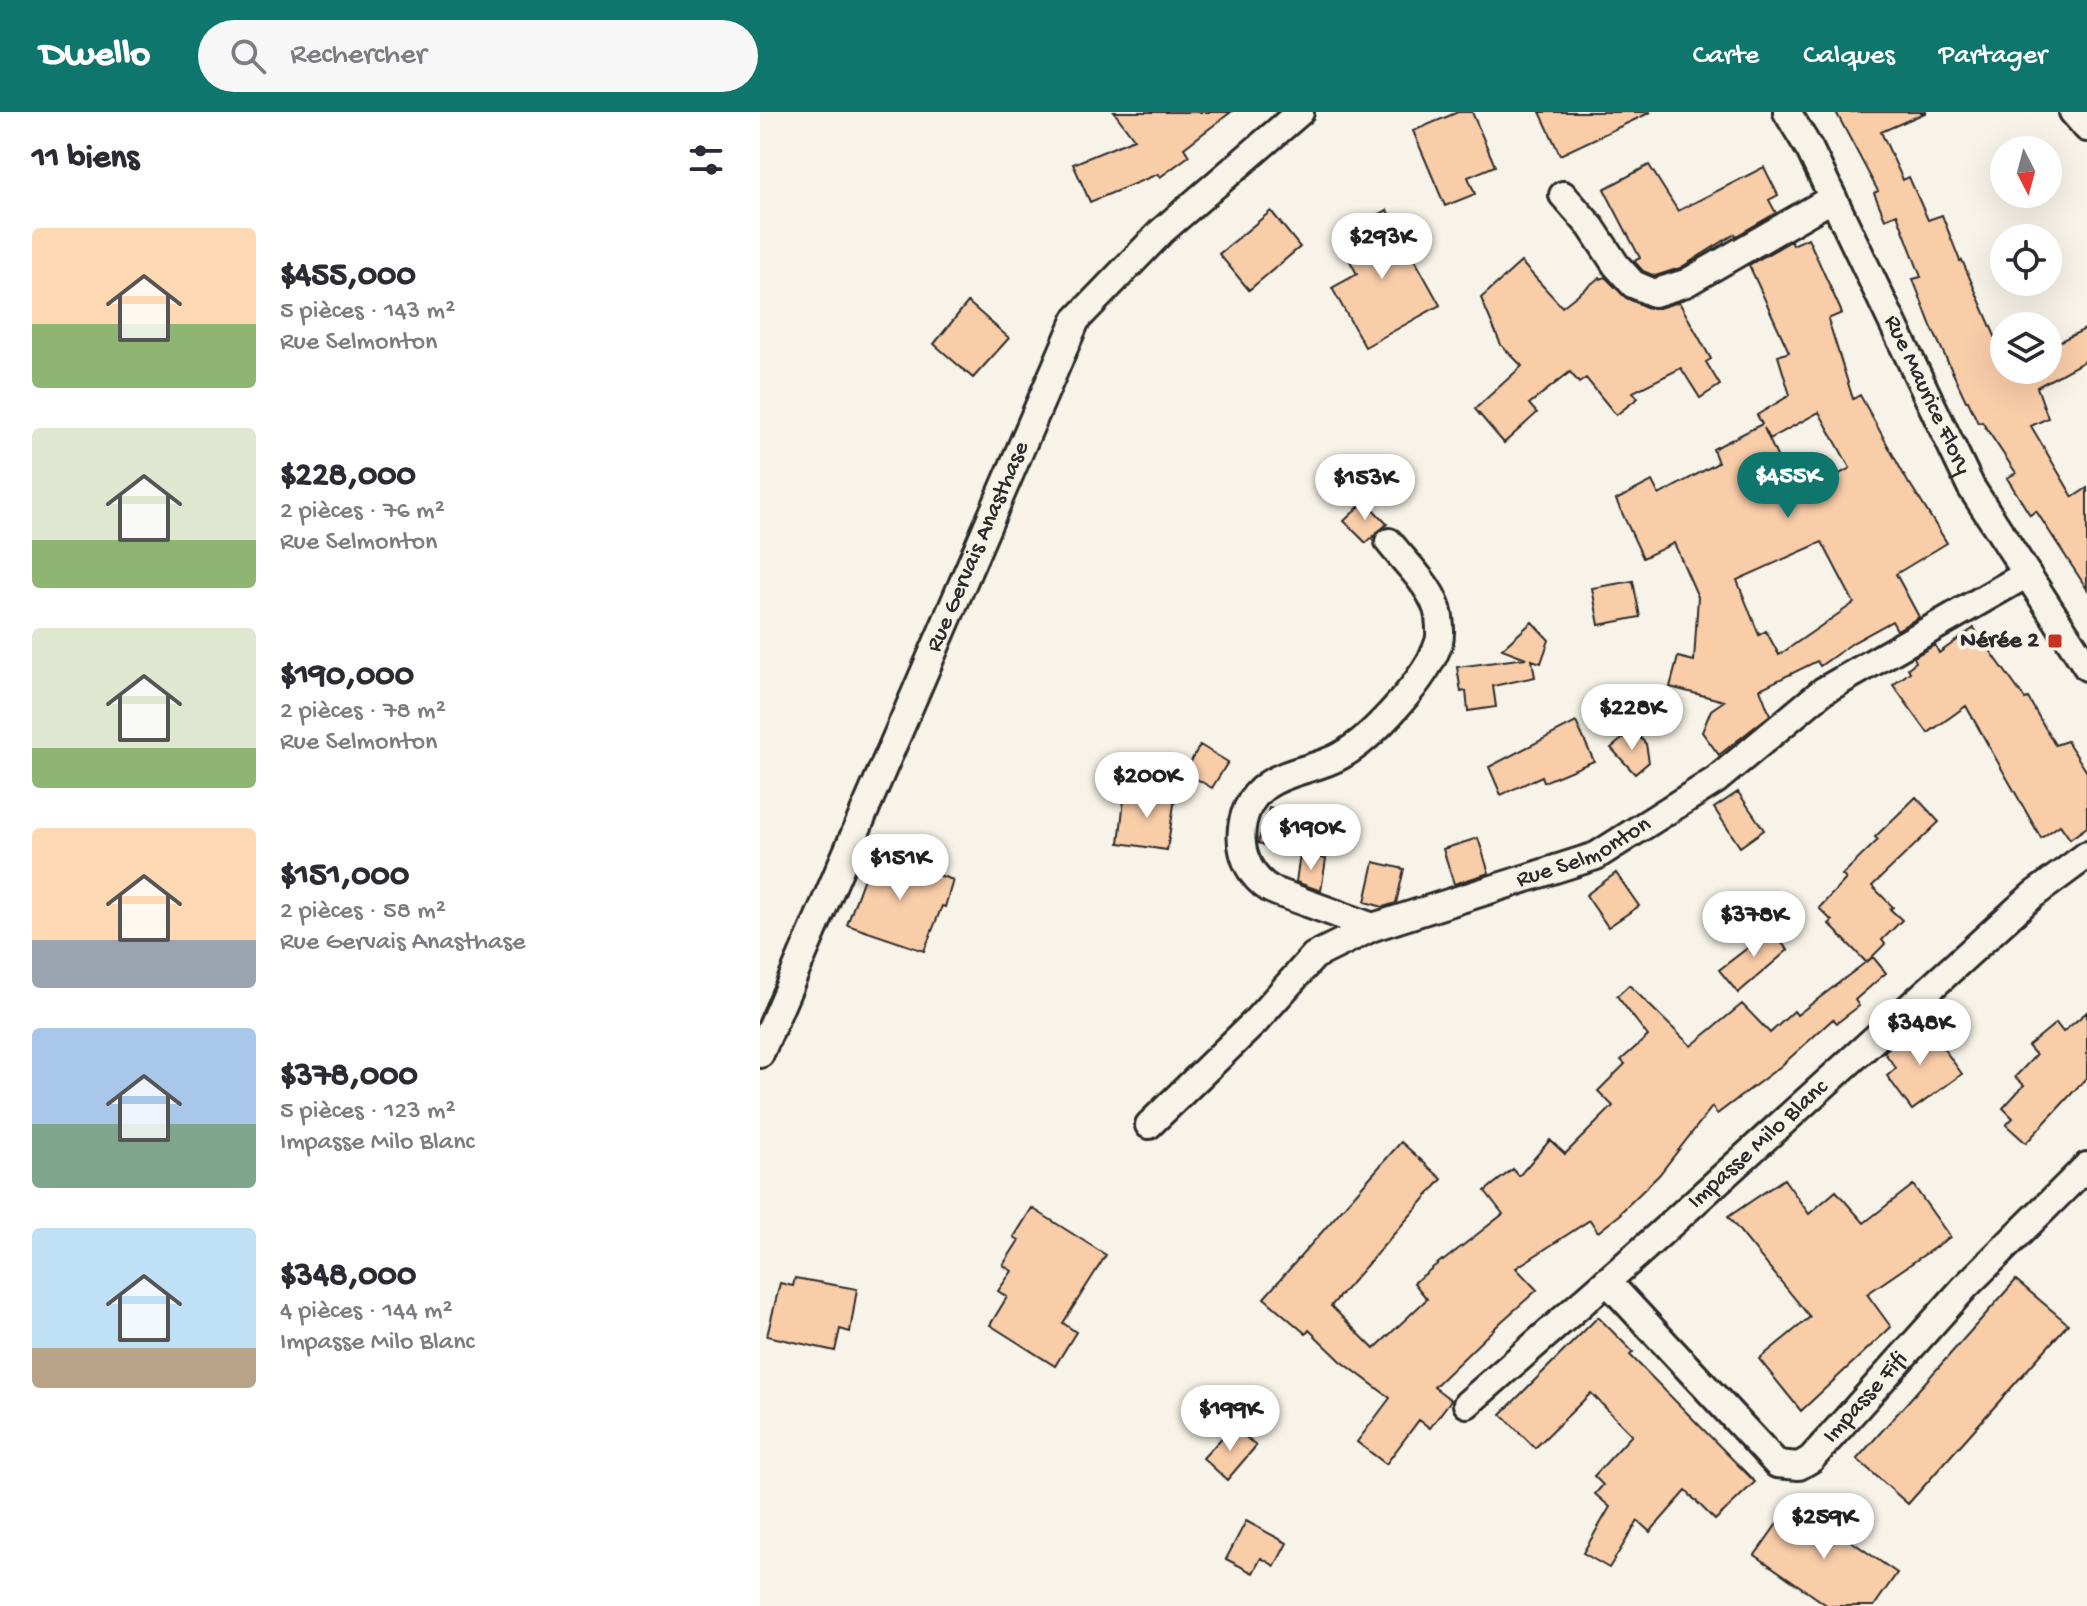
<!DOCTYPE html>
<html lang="fr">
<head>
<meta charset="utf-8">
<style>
	:root { --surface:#fff; --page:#f7f7f7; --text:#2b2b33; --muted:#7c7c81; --accent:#0f766e }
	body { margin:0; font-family:"Gochi Hand",sans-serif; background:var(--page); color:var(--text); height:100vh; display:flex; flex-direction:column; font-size:30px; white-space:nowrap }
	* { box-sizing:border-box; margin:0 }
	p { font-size:26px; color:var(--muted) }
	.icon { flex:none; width:44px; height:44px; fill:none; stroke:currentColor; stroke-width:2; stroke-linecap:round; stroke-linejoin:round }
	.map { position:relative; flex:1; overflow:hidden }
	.drawer { display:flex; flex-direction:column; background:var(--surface); width:760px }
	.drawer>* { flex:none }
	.needle { width:52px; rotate:174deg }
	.tools { position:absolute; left:1230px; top:24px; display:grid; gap:16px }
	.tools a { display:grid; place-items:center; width:72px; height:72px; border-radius:50%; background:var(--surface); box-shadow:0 8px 32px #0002; font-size:40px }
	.price { position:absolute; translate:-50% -68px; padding:0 18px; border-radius:28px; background:#fff; color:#222; font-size:26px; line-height:52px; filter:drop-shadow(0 2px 4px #0008) }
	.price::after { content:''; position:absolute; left:50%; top:48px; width:24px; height:18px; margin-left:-12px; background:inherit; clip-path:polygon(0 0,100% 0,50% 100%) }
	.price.current { background:var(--accent); color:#fff }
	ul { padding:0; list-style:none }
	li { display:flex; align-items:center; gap:24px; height:200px; padding:0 32px }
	li span { display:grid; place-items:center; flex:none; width:224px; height:160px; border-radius:8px; color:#555 }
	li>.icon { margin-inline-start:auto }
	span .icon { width:96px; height:96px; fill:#fffc; stroke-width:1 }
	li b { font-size:34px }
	h2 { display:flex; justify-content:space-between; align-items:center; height:96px; padding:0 32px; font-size:34px }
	header { display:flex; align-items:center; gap:48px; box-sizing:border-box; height:112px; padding:0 40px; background:var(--accent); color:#fff }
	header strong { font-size:38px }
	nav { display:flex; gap:44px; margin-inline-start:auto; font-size:28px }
	.search { width:560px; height:72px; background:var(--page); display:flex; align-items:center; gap:20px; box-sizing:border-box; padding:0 28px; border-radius:44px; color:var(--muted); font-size:30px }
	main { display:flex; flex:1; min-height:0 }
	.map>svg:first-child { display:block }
	.building { fill:#facda9; stroke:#2b2b2b; stroke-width:2; fill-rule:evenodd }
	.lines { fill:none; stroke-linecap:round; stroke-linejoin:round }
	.minor-casing { stroke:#2b2b2b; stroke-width:32 }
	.minor { stroke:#f7f3e8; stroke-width:26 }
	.poi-dot { fill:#c8321e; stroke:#f7f3e8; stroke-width:3 }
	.labels { text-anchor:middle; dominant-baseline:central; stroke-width:8; stroke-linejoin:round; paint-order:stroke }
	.street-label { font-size:24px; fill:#2b2b2b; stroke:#f7f3e8 }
	.poi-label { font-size:24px; font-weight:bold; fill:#2b2b2b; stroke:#f7f3e8; text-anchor:end }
</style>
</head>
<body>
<header>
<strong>Dwello</strong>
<div class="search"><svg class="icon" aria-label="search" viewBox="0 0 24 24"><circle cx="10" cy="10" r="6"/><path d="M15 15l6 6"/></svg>Rechercher</div>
<nav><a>Carte</a><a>Calques</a><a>Partager</a></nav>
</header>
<main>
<section class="drawer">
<h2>11 biens<svg class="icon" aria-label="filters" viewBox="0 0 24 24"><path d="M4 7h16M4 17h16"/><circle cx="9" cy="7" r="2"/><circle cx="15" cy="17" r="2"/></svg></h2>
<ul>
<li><span style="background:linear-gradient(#ffd9b3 60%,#8fb573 0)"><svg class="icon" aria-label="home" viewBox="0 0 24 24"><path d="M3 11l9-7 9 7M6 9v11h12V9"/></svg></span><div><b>$455,000</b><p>5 pièces · 143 m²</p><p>Rue Selmonton</p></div></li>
<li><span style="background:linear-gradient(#dfe7d0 70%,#8fb573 0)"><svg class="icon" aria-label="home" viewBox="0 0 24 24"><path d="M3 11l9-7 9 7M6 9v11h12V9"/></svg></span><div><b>$228,000</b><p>2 pièces · 76 m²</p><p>Rue Selmonton</p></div></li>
<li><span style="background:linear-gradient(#dfe7d0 75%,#8fb573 0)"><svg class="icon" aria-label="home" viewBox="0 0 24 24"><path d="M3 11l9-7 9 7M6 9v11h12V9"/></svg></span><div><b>$190,000</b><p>2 pièces · 78 m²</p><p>Rue Selmonton</p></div></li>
<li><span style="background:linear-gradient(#ffd9b3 70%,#9aa5b1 0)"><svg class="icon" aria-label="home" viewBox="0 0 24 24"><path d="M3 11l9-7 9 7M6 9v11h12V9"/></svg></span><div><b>$151,000</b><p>2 pièces · 58 m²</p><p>Rue Gervais Anasthase</p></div></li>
<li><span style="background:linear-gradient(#a9c7e8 60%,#7fa58c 0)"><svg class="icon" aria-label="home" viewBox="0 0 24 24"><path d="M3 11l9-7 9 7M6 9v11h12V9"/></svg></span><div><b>$378,000</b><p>5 pièces · 123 m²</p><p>Impasse Milo Blanc</p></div></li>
<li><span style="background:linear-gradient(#bfe0f5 75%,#b9a48a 0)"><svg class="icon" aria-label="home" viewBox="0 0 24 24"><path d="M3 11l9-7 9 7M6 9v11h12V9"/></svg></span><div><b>$348,000</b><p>4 pièces · 144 m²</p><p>Impasse Milo Blanc</p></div></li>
</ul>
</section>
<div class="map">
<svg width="1327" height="1494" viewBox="0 0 1327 1494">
	<rect width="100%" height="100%" fill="#f7f3e8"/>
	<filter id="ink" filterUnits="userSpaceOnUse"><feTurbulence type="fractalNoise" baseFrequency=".0125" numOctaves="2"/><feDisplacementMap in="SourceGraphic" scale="16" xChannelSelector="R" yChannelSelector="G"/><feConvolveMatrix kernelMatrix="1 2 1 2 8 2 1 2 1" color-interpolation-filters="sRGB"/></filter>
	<g filter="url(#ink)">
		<path class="building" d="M354 0H471L424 36 429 44 400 65 398 62 330 90 313 52 374 27Z
			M698 0H712L735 54 708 65 715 82 685 94 653 19Z
			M780 0H891L800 43Z
			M1076 0H1167L1121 20 1143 68 1149 65 1168 108 1182 103 1200 149 1202 148 1244 245V258H1288V235L1327 216V248L1277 275 1288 306 1271 314 1313 385 1327 376V477L1276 399 1270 403 1247 366 1256 361 1222 310 1218 311 1208 289H1206L1171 214 1153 167 1161 165 1137 102 1125 107 1114 81 1118 79Z
			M889 53 918 99 1004 55 1018 83 1009 88 1016 101 976 124 975 122 920 156 895 164 883 159 874 149 880 146 844 77Z
			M627 98 680 193 605 235 572 176 597 162 577 125Z
			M511 99 540 135 489 178 459 142Z
			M1048 126 1082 201 1068 207 1093 287 1100 283 1149 372H1150L1187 431 1136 462 1159 505 1137 518 1132 509 1094 530 1060 554 1057 549 1000 577 1010 603 959 643 942 620 951 598 964 589 910 575 918 545 934 549 938 485 914 431 883 446 856 388 892 369 899 383 958 351 953 337 1002 312 997 303 1030 283 1018 244 1029 240 989 153 1031 129 1033 133ZM1059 300 1090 356 1036 386 1004 316 1010 327ZM1062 430 1094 491 1019 543 1006 519 999 523 977 468Z
			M761 150 802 195 840 165 841 167 845 165 866 186 888 196H899L919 190 951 247 946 250 960 273 940 286 921 256 873 280 878 286 856 303 826 266 819 271 810 260 769 292 777 301 744 331 715 297 762 254 741 233 721 186Z
			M208 190 249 226 213 266 174 232Z
			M605 389 627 412 606 431 584 409Z
			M873 469 880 505 839 513 832 476Z
			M772 510 789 528 781 551 772 548 775 565 733 574 736 595 708 599 706 579 701 580 697 555 766 546 742 537Z
			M1214 516 1265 587 1268 586 1295 633 1307 629 1327 660V715L1310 727 1300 713 1281 726 1206 594 1168 621 1133 573 1150 560 1148 556 1156 550 1154 545 1175 533 1179 541Z
			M816 610 834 649 784 670 782 664 741 683 729 655Z
			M873 618 886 632 889 650 875 662 851 636Z
			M440 633 468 650 452 676 425 660Z
			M365 679 415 686 407 738 359 731Z
			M978 680 1004 718 980 735 954 696Z
			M1156 685 1179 710 1112 774 1133 795 1130 797 1142 808 1122 828 1125 832 1107 850 1113 845 1126 861 1095 888 1099 894 1077 911 1073 907 1021 954 957 1002 952 995 899 1063 860 1101 861 1102 838 1120 830 1108 756 1156 777 1178 741 1210 674 1275 691 1288 670 1316 659 1308 626 1352 597 1330 630 1286 581 1249 549 1218 546 1222 504 1186 641 1030 682 1067 571 1194 614 1237 667 1187 654 1171 682 1148 683 1149 743 1102 725 1079 753 1057 759 1064 790 1028 805 1042 853 994 838 979 865 952 861 948 888 924 857 884 869 873 931 934 982 892 1010 921 1034 899 1037 903 1106 850 1069 812 1072 809 1059 796 1086 767 1082 763 1118 728 1115 725Z
			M509 696 536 705 525 739 498 731Z
			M718 726 729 761 694 772 683 737Z
			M113 741 193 768 185 795 182 794 164 839 87 813Z
			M540 742 566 747 561 779 536 770Z
			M614 750 644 757 636 791 623 795 605 790Z
			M856 761 879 794 848 815 826 783Z
			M1006 813 1028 838 978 881 959 858 990 834 987 830Z
			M1327 900V965L1266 1031 1246 1013 1253 1006 1243 996 1264 973 1255 965 1276 943 1268 934 1296 911 1303 920Z
			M1149 918 1171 919 1202 962 1152 998 1127 964 1136 956 1124 940Z
			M1024 1067 1049 1102 1076 1079 1104 1111 1153 1073 1190 1125 1107 1182 1131 1215 1041 1299 999 1247 1050 1205 968 1105Z
			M272 1096 346 1143 303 1211 316 1220 295 1254 230 1213 247 1185 238 1179 252 1159 243 1153 259 1128 254 1125Z
			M35 1166 97 1177 90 1220 80 1217 75 1239 7 1224 20 1171 33 1174Z
			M1256 1168 1308 1212 1148 1392 1097 1347Z
			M838 1205 873 1240 870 1243 995 1370 955 1408 926 1379 890 1420 878 1409 849 1456 823 1441 850 1395 835 1382 843 1373 834 1364 872 1323 831 1281 775 1336 741 1302Z
			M473 1314 496 1334 467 1368 443 1346Z
			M1033 1389 1137 1461 1114 1494H1068L995 1443Z
			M486 1409 527 1431 515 1454 501 1446 493 1461 466 1447Z"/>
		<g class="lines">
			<defs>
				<g id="minor">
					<path id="s1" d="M1027 0 1050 38 1211 375 1327 555"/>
					<path d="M1313 0 1327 16"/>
					<path d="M803 83 831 115 856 153 873 172 894 181 926 171 1073 86"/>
					<path d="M613 815C590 807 567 798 544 790 533 785 520 782 510 777 473 755 472 697 507 673 529 658 557 657 580 644 613 626 668 565 679 530 681 523 680 513 679 505 675 477 646 452 629 430"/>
					<path id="s2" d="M0 942 316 208 402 119 540 0"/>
					<path id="s3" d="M389 1013 495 910 554 844 613 815 836 744 956 668 1063 579 1267 462"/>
					<path id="s4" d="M847 1169 1017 1352 1039 1354 1051 1347 1205 1175 1327 1054"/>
					<path id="s5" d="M707 1292 879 1141 1273 783 1327 743"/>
				</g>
			</defs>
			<use href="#minor" class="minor-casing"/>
			<use href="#minor" class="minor"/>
		</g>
	</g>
	<rect class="poi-dot" x="1287" y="521" width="16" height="16" rx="4"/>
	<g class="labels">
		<g class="street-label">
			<text stroke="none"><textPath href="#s1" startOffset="316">Rue Maurice Flory</textPath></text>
			<text stroke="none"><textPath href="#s2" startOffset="552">Rue Gervais Anasthase</textPath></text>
			<text stroke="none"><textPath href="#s3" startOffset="526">Rue Selmonton</textPath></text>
			<text stroke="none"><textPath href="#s5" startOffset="390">Impasse Milo Blanc</textPath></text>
			<text stroke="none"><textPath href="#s4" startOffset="368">Impasse Fifi</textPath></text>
		</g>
		<g class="poi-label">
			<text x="1279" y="529">Nérée 2</text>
		</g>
	</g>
</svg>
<div class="tools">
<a><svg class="needle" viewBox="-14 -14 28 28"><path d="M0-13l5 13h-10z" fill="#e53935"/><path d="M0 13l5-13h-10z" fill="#7c7c81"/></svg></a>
<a><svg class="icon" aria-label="locate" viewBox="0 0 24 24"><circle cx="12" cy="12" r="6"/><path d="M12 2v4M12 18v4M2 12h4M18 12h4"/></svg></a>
<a><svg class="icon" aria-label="layers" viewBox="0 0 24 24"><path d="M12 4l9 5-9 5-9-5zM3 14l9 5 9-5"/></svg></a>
</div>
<b class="price" style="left:622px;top:169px">$293K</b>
<b class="price current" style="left:1028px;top:408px">$455K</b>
<b class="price" style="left:605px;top:410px">$153K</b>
<b class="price" style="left:872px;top:640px">$228K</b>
<b class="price" style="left:387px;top:708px">$200K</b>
<b class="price" style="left:551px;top:760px">$190K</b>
<b class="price" style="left:140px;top:790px">$151K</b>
<b class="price" style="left:994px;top:847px">$378K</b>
<b class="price" style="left:1160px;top:955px">$348K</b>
<b class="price" style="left:470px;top:1341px">$199K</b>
<b class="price" style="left:1064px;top:1449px">$259K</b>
</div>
</main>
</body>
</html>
